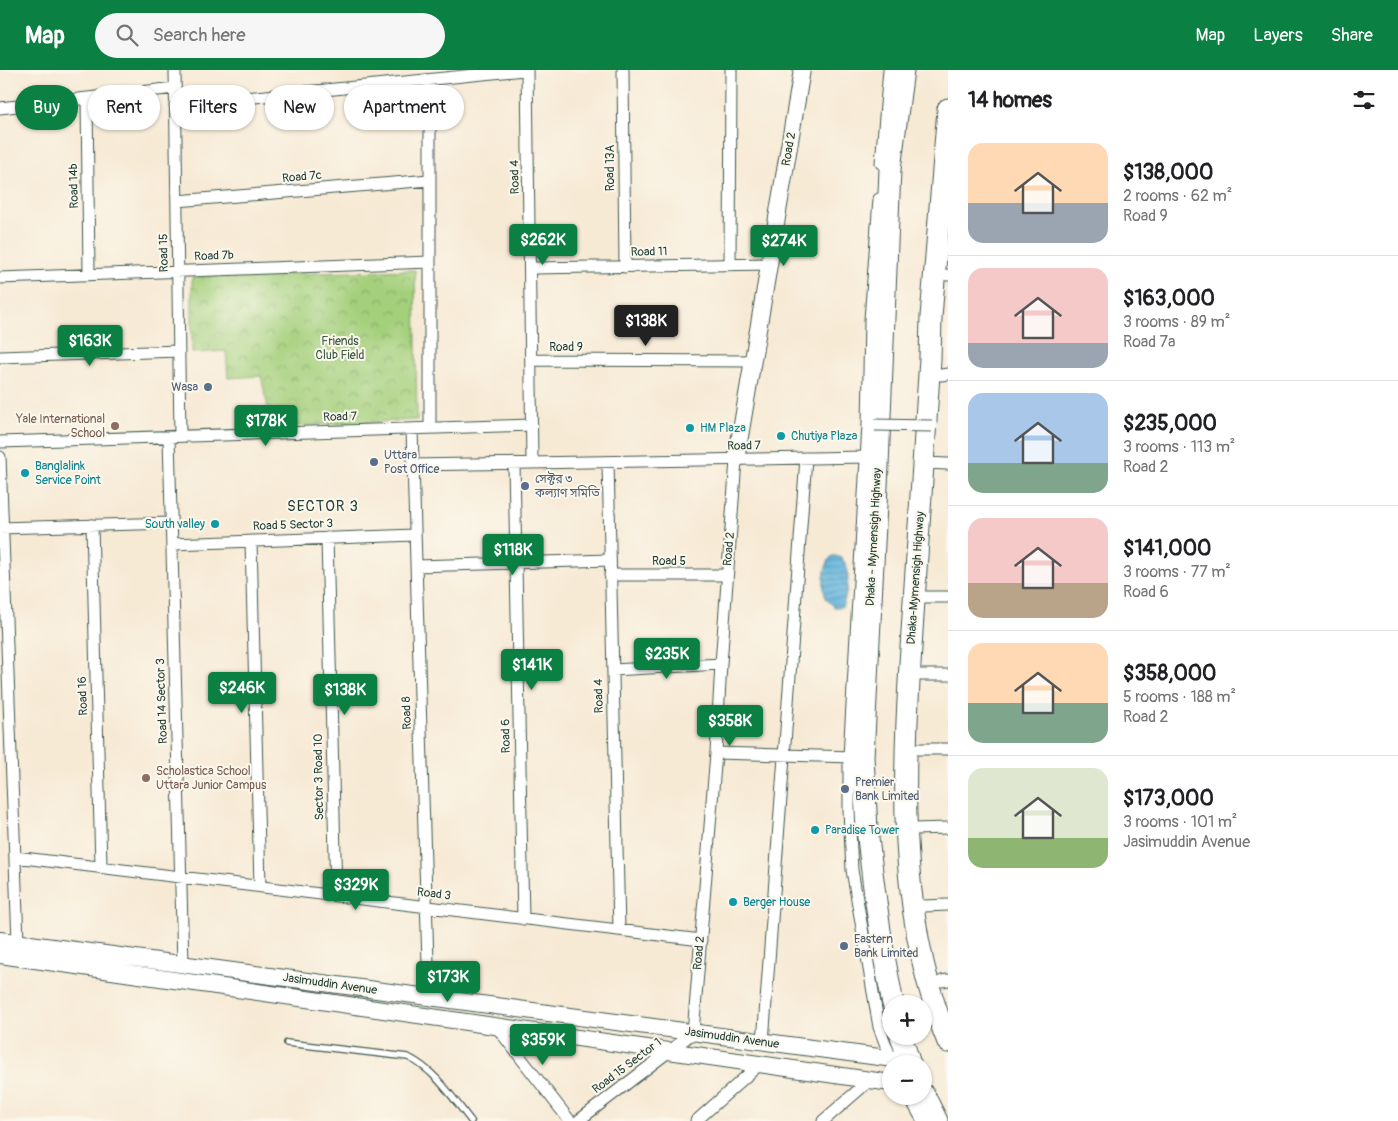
<!DOCTYPE html>
<html lang="en">
<head>
<meta charset="utf-8">
<style>
	:root { --surface:#fff; --page:#f6f6f6; --text:#202124; --muted:#757577; --line:#e0e0e0; --accent:#0b8043 }
	body { margin:0; font-family:Pangolin,"Noto Sans Bengali",sans-serif; background:var(--page); color:var(--text); height:100vh; display:flex; flex-direction:column; font-size:19px; white-space:nowrap }
	* { box-sizing:border-box; margin:0 }
	p { font-size:16px; color:var(--muted) }
	.icon { flex:none; width:28px; height:28px; fill:none; stroke:currentColor; stroke-width:2; stroke-linecap:round; stroke-linejoin:round }
	.map { position:relative; flex:1; overflow:hidden }
	.side { display:flex; flex-direction:column; background:var(--surface); width:450px }
	.side>* { flex:none }
	.guide { position:absolute; left:15px; top:15px; width:475px; height:45px; display:flex; gap:10px }
	.buttons { position:absolute; left:882px; top:925px; display:grid; gap:10px }
	.buttons a { display:grid; place-items:center; width:50px; height:50px; border-radius:50%; background:var(--surface); box-shadow:0 1px 4px #0004; font-size:25px }
	.price { position:absolute; translate:-50% -42px; padding:0 11px; border-radius:5px; background:var(--accent); color:#fff; font-size:16px; line-height:32px; filter:drop-shadow(0 1px 2px #0008) }
	.price::after { content:''; position:absolute; left:50%; top:30px; width:15px; height:11px; margin-left:-8px; background:inherit; clip-path:polygon(0 0,100% 0,50% 100%) }
	.price.selected { background:#222; color:#fff }
	ul { padding:0; list-style:none }
	li { display:flex; align-items:center; gap:15px; height:125px; padding:0 20px }
	li+li { border-top:1px solid var(--line) }
	li span { display:grid; place-items:center; flex:none; width:140px; height:100px; border-radius:15px; color:#555 }
	li>.icon { margin-inline-start:auto }
	span .icon { width:60px; height:60px; fill:#fffc; stroke-width:1 }
	li b { font-size:21px }
	h2 { display:flex; justify-content:space-between; align-items:center; height:60px; padding:0 20px; font-size:21px }
	.chip { padding:0 18px; border-radius:22px; background:var(--surface); box-shadow:0 1px 4px #0004; font-size:18px; line-height:45px }
	.chip.selected { background:var(--accent); color:#fff }
	header { display:flex; align-items:center; gap:30px; box-sizing:border-box; height:70px; padding:0 25px; background:var(--accent); color:#fff }
	header strong { font-size:24px }
	nav { display:flex; gap:28px; margin-inline-start:auto; font-size:18px }
	.search { width:350px; height:45px; background:var(--page); display:flex; align-items:center; gap:12px; box-sizing:border-box; padding:0 18px; border-radius:28px; color:var(--muted); font-size:19px }
	main { display:flex; flex:1; min-height:0 }
	.map>svg:first-child { display:block }
	.park { fill:url(#park-crowns); stroke:#628658 }
	.water { fill:url(#water-rules); stroke:#407888 }
	.lines { fill:none; stroke-linecap:round; stroke-linejoin:round }
	.lane-casing { stroke:#3f574c; stroke-width:8 }
	.street-casing { stroke:#3f574c; stroke-width:13 }
	.secondary-casing { stroke:#3f574c; stroke-width:18 }
	.highway-casing { stroke:#3f574c; stroke-width:23 }
	.lane { stroke:#fff; stroke-width:5.5 }
	.street { stroke:#fff; stroke-width:11 }
	.secondary { stroke:#fff; stroke-width:16 }
	.highway { stroke:#fff; stroke-width:21 }
	.street-bridge-casing { stroke:#3f574c; stroke-width:13; stroke-linecap:butt }
	.street-bridge { stroke:#fff; stroke-width:11 }
	.service-dot { fill:#5c6f8a; stroke:#fbf7ec; stroke-width:2 }
	.education-dot { fill:#8d6e63; stroke:#fbf7ec; stroke-width:2 }
	.culture-dot { fill:#0f9aa8; stroke:#fbf7ec; stroke-width:2 }
	.labels { text-anchor:middle; dominant-baseline:central; stroke-width:4; stroke-linejoin:round; paint-order:stroke }
	.street-label { font-size:12px; fill:#1f3d34; stroke:#fbf7ec }
	.park-label { font-size:12px; fill:#3a5a42; stroke:#fbf7ec }
	.service-label { font-size:12px; fill:#4e5e75; stroke:#fbf7ec; text-anchor:start }
	.education-label { font-size:12px; fill:#785e54; stroke:#fbf7ec; text-anchor:end }
	.culture-label { font-size:12px; fill:#0d838f; stroke:#fbf7ec; text-anchor:start }
	.quarter-label { font-size:15px; letter-spacing:1px; fill:#1f3d34; stroke:#fbf7ec }
</style>
</head>
<body>
<header>
<strong>Map</strong>
<div class="search"><svg class="icon" aria-label="search" viewBox="0 0 24 24"><circle cx="10" cy="10" r="6"/><path d="M15 15l6 6"/></svg>Search here</div>
<nav><a>Map</a><a>Layers</a><a>Share</a></nav>
</header>
<main>
<div class="map">
<svg width="948" height="1051" viewBox="0 0 948 1051">
	<defs>
		<pattern id="park-crowns" width="20" height="18" patternUnits="userSpaceOnUse" patternTransform="scale(1.25)"><rect width="20" height="18" fill="#a4d07c"/><path d="M2 6a3 3 0 1 1 6 0M12 15a3 3 0 1 1 6 0" fill="none" stroke="#85aa66"/></pattern>
		<pattern id="water-rules" width="6" height="5" patternUnits="userSpaceOnUse" patternTransform="scale(1.25)"><rect width="6" height="5" fill="#61b3dc"/><path d="M0 2.5h6" fill="none" stroke="#4f93b3"/></pattern>
	</defs>
	<rect width="100%" height="100%" fill="#fbf7ec"/>
	<filter id="ink" filterUnits="userSpaceOnUse"><feTurbulence type="fractalNoise" baseFrequency=".02" numOctaves="2"/><feDisplacementMap in="SourceGraphic" scale="10" xChannelSelector="R" yChannelSelector="G"/><feConvolveMatrix kernelMatrix="1 2 1 2 8 2 1 2 1" color-interpolation-filters="sRGB"/></filter>
	<filter id="wash" filterUnits="userSpaceOnUse"><feTurbulence type="fractalNoise" baseFrequency=".0096" numOctaves="4" result="noise"/><feDisplacementMap in="SourceGraphic" scale="20" xChannelSelector="R" yChannelSelector="G"/><feGaussianBlur stdDeviation="1.12" result="paint"/><feColorMatrix in="noise" values="0 0 0 0 0 0 0 0 0 0 0 0 0 0 0 0 0 1.4 0 .05"/><feComposite in="paint" operator="in"/></filter>
	<g filter="url(#wash)">
		<rect width="100%" height="100%" fill="#f7ead5"/>
		<path class="park" d="M415 200 417 350 272 357 261 306 228 308 226 281 192 283V207Z"/>
		<path class="water" d="M832 486C855 484 848 524 842 537H834C831 534 828 531 826 528 821 518 824 493 832 486Z"/>
	</g>
	<g filter="url(#ink)">
		<g class="lines">
			<defs>
				<path id="lane" d="M287 973 408 987C436 1001 452 1027 471 1051"/>
				<path id="street" d="M175 0 180 366
					M527 0 532 393
					M623 0 625 197
					M87 28 89 204
					M175 35 524 0
					M0 38 175 18
					M881 93 889 0
					M879 129 870 250 868 355 849 687V740L852 800 879 957 893 994
					M177 131 430 110
					M730 195 731 0
					M530 197 534 198 769 194
					M947 205H948
					M0 208 430 192
					M0 287 179 281
					M531 288 533 290 753 291
					M941 305 948 304
					M430 358V10
					M412 359 429 927
					M169 367 183 894
					M0 372 532 355
					M0 387 18 872
					M608 392 619 860
					M514 393 523 849
					M923 393 948 394
					M413 395 866 387
					M92 455 101 796
					M0 458 171 453
					M327 468 336 825
					M251 471 260 816
					M172 474 415 465
					M416 496 610 490
					M610 505H727
					M922 527H948
					M613 600 721 594
					M920 605H948
					M918 679H948
					M716 683 854 687
					M913 759 948 758
					M15 787 701 870
					M924 836 948 835
					M942 911 948 910
					M496 956 570 1051
					M763 972 806 388
					M909 1026 923 1051
					M578 1051 693 963 716 683 721 594 736 390
					M696 1051 760 994
					M823 1051 870 1010"/>
				<path id="secondary" d="M736 390 802 0
					M0 870 909 991
					M0 885 891 1013"/>
				<path id="highway" d="M948 39 931 247 930 289C924 375 919 461 913 546 904 687 893 839 948 972
					M893 934 882 875 873 810 867 759 863 687 878 396 890 99 903 0
					M901 966 910 994
					M924 1025 937 1051"/>
			</defs>
			<use href="#lane" class="lane-casing"/>
			<use href="#street" class="street-casing"/>
			<use href="#secondary" class="secondary-casing"/>
			<use href="#highway" class="highway-casing"/>
			<use href="#lane" class="lane"/>
			<use href="#street" class="street"/>
			<use href="#secondary" class="secondary"/>
			<use href="#highway" class="highway"/>
			<defs>
				<path id="street-bridge" d="M875 355 932 356"/>
			</defs>
			<use href="#street-bridge" class="street-bridge-casing"/>
			<use href="#street-bridge" class="street-bridge"/>
		</g>
	</g>
	<g class="service-dot">
		<circle cx="208" cy="317" r="5"/>
		<circle cx="374" cy="392" r="5"/>
		<circle cx="525" cy="416" r="5"/>
		<circle cx="845" cy="719" r="5"/>
		<circle cx="844" cy="876" r="5"/>
	</g>
	<g class="education-dot">
		<circle cx="115" cy="356" r="5"/>
		<circle cx="146" cy="708" r="5"/>
	</g>
	<g class="culture-dot">
		<circle cx="690" cy="358" r="5"/>
		<circle cx="781" cy="366" r="5"/>
		<circle cx="25" cy="403" r="5"/>
		<circle cx="215" cy="454" r="5"/>
		<circle cx="815" cy="760" r="5"/>
		<circle cx="733" cy="832" r="5"/>
	</g>
	<g class="labels">
		<g class="street-label">
			<text transform="translate(789 79) rotate(-80)">Road 2</text>
			<text transform="translate(610 98) rotate(-90)">Road 13A</text>
			<text transform="translate(302 107) rotate(-5)">Road 7c</text>
			<text transform="translate(515 107) rotate(-91)">Road 4</text>
			<text transform="translate(74 116) rotate(-91)">Road 14b</text>
			<text transform="translate(649 182) rotate(-1)">Road 11</text>
			<text transform="translate(164 183) rotate(-91)">Road 15</text>
			<text transform="translate(214 186) rotate(-2)">Road 7b</text>
			<text x="566" y="277">Road 9</text>
			<text transform="translate(340 347) rotate(-2)">Road 7</text>
			<text transform="translate(744 376) rotate(-1)">Road 7</text>
			<text transform="translate(293 455) rotate(-2)">Road 5 Sector 3</text>
			<text transform="translate(874 467) rotate(-87)">Dhaka - Mymensigh Highway</text>
			<text transform="translate(729 479) rotate(-85)">Road 2</text>
			<text x="669" y="491">Road 5</text>
			<text transform="translate(916 508) rotate(-86)">Dhaka-Mymensigh Highway</text>
			<text transform="translate(83 626) rotate(-92)">Road 16</text>
			<text transform="translate(599 626) rotate(-91)">Road 4</text>
			<text transform="translate(162 631) rotate(-92)">Road 14 Sector 3</text>
			<text transform="translate(407 643) rotate(-92)">Road 8</text>
			<text transform="translate(506 666) rotate(-91)">Road 6</text>
			<text transform="translate(319 707) rotate(-91)">Sector 3 Road 10</text>
			<text transform="translate(434 824) rotate(7)">Road 3</text>
			<text transform="translate(699 883) rotate(-85)">Road 2</text>
			<text transform="translate(330 914) rotate(8)">Jasimuddin Avenue</text>
			<text transform="translate(732 968) rotate(8)">Jasimuddin Avenue</text>
			<text transform="translate(627 996) rotate(-37)">Road 15 Sector 1</text>
		</g>
		<g class="park-label">
			<text x="340" y="271">Friends<tspan x="340" dy="14">Club Field</tspan></text>
		</g>
		<g class="service-label">
			<text x="198" y="317" text-anchor="end">Wasa</text>
			<text x="384" y="385">Uttara<tspan x="384" dy="14">Post Office</tspan></text>
			<text x="535" y="409">সেক্টর ৩<tspan x="535" dy="14">কল্যাণ সমিতি</tspan></text>
			<text x="855" y="712">Premier<tspan x="855" dy="14">Bank Limited</tspan></text>
			<text x="854" y="869">Eastern<tspan x="854" dy="14">Bank Limited</tspan></text>
		</g>
		<g class="education-label">
			<text x="105" y="349">Yale International<tspan x="105" dy="14">School</tspan></text>
			<text x="156" y="701" text-anchor="start">Scholastica School<tspan x="156" dy="14">Uttara Junior Campus</tspan></text>
		</g>
		<g class="culture-label">
			<text x="700" y="358">HM Plaza</text>
			<text x="791" y="366">Chutiya Plaza</text>
			<text x="35" y="396">Banglalink<tspan x="35" dy="14">Service Point</tspan></text>
			<text x="205" y="454" text-anchor="end">South valley</text>
			<text x="825" y="760">Paradise Tower</text>
			<text x="743" y="832">Berger House</text>
		</g>
		<g class="quarter-label">
			<text x="323" y="436">SECTOR 3</text>
		</g>
	</g>
</svg>
<div class="buttons">
<a>+</a>
<a>−</a>
</div>
<b class="price" style="left:543px;top:196px">$262K</b>
<b class="price" style="left:784px;top:197px">$274K</b>
<b class="price selected" style="left:646px;top:277px">$138K</b>
<b class="price" style="left:90px;top:297px">$163K</b>
<b class="price" style="left:266px;top:377px">$178K</b>
<b class="price" style="left:513px;top:506px">$118K</b>
<b class="price" style="left:667px;top:610px">$235K</b>
<b class="price" style="left:532px;top:621px">$141K</b>
<b class="price" style="left:242px;top:644px">$246K</b>
<b class="price" style="left:345px;top:646px">$138K</b>
<b class="price" style="left:730px;top:677px">$358K</b>
<b class="price" style="left:356px;top:841px">$329K</b>
<b class="price" style="left:448px;top:933px">$173K</b>
<b class="price" style="left:543px;top:996px">$359K</b>
<div class="guide">
<a class="chip selected">Buy</a>
<a class="chip">Rent</a>
<a class="chip">Filters</a>
<a class="chip">New</a>
<a class="chip">Apartment</a>
</div>
</div>
<section class="side">
<h2>14 homes<svg class="icon" aria-label="filters" viewBox="0 0 24 24"><path d="M4 7h16M4 17h16"/><circle cx="9" cy="7" r="2"/><circle cx="15" cy="17" r="2"/></svg></h2>
<ul>
<li><span style="background:linear-gradient(#ffd9b3 60%,#9aa5b1 0)"><svg class="icon" aria-label="home" viewBox="0 0 24 24"><path d="M3 11l9-7 9 7M6 9v11h12V9"/></svg></span><div><b>$138,000</b><p>2 rooms · 62 m²</p><p>Road 9</p></div></li>
<li><span style="background:linear-gradient(#f6c9c9 75%,#9aa5b1 0)"><svg class="icon" aria-label="home" viewBox="0 0 24 24"><path d="M3 11l9-7 9 7M6 9v11h12V9"/></svg></span><div><b>$163,000</b><p>3 rooms · 89 m²</p><p>Road 7a</p></div></li>
<li><span style="background:linear-gradient(#a9c7e8 70%,#7fa58c 0)"><svg class="icon" aria-label="home" viewBox="0 0 24 24"><path d="M3 11l9-7 9 7M6 9v11h12V9"/></svg></span><div><b>$235,000</b><p>3 rooms · 113 m²</p><p>Road 2</p></div></li>
<li><span style="background:linear-gradient(#f6c9c9 65%,#b9a48a 0)"><svg class="icon" aria-label="home" viewBox="0 0 24 24"><path d="M3 11l9-7 9 7M6 9v11h12V9"/></svg></span><div><b>$141,000</b><p>3 rooms · 77 m²</p><p>Road 6</p></div></li>
<li><span style="background:linear-gradient(#ffd9b3 60%,#7fa58c 0)"><svg class="icon" aria-label="home" viewBox="0 0 24 24"><path d="M3 11l9-7 9 7M6 9v11h12V9"/></svg></span><div><b>$358,000</b><p>5 rooms · 188 m²</p><p>Road 2</p></div></li>
<li><span style="background:linear-gradient(#dfe7d0 70%,#8fb573 0)"><svg class="icon" aria-label="home" viewBox="0 0 24 24"><path d="M3 11l9-7 9 7M6 9v11h12V9"/></svg></span><div><b>$173,000</b><p>3 rooms · 101 m²</p><p>Jasimuddin Avenue</p></div></li>
</ul>
</section>
</main>
</body>
</html>
